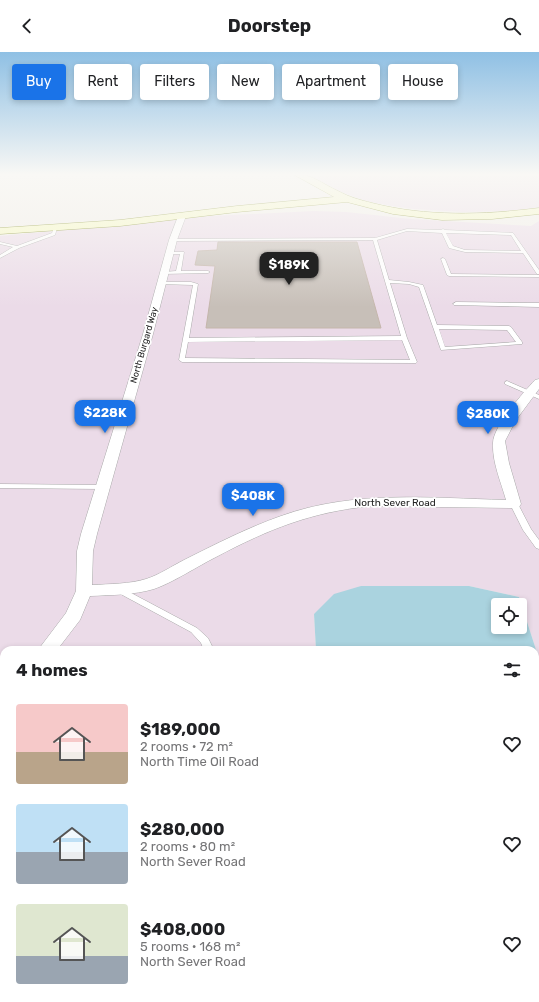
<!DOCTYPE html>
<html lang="en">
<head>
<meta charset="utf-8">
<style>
	:root { --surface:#fff; --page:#f2f2f2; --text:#202124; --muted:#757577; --accent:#1a73e8 }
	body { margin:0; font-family:Rubik,sans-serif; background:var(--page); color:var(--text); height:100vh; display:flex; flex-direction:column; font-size:15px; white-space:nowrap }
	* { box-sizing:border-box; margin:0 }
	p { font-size:13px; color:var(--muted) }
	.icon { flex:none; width:22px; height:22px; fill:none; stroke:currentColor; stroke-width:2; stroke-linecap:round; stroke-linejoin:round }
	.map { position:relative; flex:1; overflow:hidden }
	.side { position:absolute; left:0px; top:594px; width:539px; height:356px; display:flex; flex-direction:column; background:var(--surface); border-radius:12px 12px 0 0; box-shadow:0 2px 6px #0003 }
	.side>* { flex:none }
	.hud { position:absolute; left:12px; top:12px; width:515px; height:36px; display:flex; gap:8px }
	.controls { position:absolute; left:491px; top:546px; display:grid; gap:8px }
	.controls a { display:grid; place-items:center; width:36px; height:36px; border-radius:4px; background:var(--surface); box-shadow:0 2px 6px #0003; font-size:20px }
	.price { position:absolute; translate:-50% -34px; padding:0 9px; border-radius:8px; background:var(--accent); color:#fff; font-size:13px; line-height:26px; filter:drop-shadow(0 1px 2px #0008) }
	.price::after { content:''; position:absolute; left:50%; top:24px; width:12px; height:9px; margin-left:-6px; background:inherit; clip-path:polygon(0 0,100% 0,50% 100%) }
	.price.selected { background:#222; color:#fff }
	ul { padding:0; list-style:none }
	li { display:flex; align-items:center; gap:12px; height:100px; padding:0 16px }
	li span { display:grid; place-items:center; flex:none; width:112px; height:80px; border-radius:4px; color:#555 }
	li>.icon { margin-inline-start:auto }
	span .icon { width:48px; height:48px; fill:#fffc; stroke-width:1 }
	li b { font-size:17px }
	h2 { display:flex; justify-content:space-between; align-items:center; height:48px; padding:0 16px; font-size:17px }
	.tag { padding:0 14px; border-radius:4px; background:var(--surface); box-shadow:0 2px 6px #0003; font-size:14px; line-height:36px }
	.tag.selected { background:var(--accent); color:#fff }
	header { display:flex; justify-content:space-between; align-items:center; height:52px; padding:0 16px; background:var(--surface); font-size:18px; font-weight:700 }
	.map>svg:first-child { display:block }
	.industrial { fill:#ebdbe8 }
	.water { fill:#aad3df; fill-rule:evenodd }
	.building { fill:#c7bfb8; stroke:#c4b6ab }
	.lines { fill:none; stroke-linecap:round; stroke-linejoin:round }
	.lane-casing { stroke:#a9a9a9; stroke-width:1 }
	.street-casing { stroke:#a9a9a9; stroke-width:1 }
	.secondary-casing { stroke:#707d05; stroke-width:1 }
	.lane { fill:#fff; fill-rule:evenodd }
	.street { fill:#fff; fill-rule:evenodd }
	.secondary { fill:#f7fabf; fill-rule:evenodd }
	.labels { text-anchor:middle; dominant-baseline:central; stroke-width:3.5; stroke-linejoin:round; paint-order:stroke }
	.far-street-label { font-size:9px; fill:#222; stroke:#fff }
	.street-label { font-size:10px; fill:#222; stroke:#fff }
</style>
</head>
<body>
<header><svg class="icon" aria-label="back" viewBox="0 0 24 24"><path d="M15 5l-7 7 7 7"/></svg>Doorstep<svg class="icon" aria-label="search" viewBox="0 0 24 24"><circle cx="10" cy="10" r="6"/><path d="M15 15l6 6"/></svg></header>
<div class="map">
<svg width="539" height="950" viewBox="0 0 539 950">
	<rect width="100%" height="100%" fill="#f2efe9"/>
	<path class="industrial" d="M307 122H539V156L507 159 463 160 414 157 392 154 365 149 341 140Z
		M314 159 346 160 411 167 531 174 539 169V607L519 545 469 534H361L314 562 316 598H4V946H301V950H0V184L210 164Z"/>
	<path class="water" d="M361 534H469L519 545 539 607V950H301V946H535V598H316L314 562 334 542ZM498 553H520V575H498Z"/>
	<path class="building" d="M218 190H357L381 276H206L215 214 195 213 198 199 217 198Z"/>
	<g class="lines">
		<defs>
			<path id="lane" d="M54 175 57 176 55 183 19 196 0 206V203L13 195 0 192V190L17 194 52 181Z
				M407 177 441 178 443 177 445 178 513 181 539 218V222H537L523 201 465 200 449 196 442 181 407 179 377 188 389 228 409 230 423 233 437 273 509 274 511 275 522 290V292L441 298 419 235 409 232 390 231 407 286 417 310 416 311 182 310 179 308 193 233 160 232V231L162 230H191L198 232 189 286 401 284 373 188 173 189H171V187L375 186ZM446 181 511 183 521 199 465 198 453 194ZM439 277 507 278 516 290 445 295ZM402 288 410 308 185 306 188 290Z
				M167 200H184L181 219H208L210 220 208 221 162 222V221L164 220 176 219 180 202H167Z
				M443 206 445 207 451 222 539 223V225L449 224 447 223 441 207Z
				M456 250 539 251V255L454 253 453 252Z
				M507 329 539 343V347L505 332V330Z
				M0 432 102 433 106 435 102 437 0 436Z
				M511 450H514L518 452 531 477 539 488V497L536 496 523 478 510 452Z
				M118 534 197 576 208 586 214 598H204L201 591 191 580 115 539 114 537 115 535Z
				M0 824H4V836H0Z
				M176 946H190V950H176Z"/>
			<path id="street" d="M179 162H185L186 164 177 188 153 282 97 482 93 499 92 533C110 532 130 532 146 527 159 523 172 514 184 508 216 492 247 476 281 464 353 438 430 446 506 448 501 430 492 410 493 391 493 374 524 340 535 328L539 327V337L516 368 505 389 509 411 521 452 519 455 514 456 371 454C311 460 269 477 216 505 198 514 172 531 154 537 134 543 111 543 90 544L80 568 57 598H38L66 561 76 539 77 499 81 482 143 282 169 188Z
				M4 641V661L0 662V643Z"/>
			<path id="secondary" d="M293 122C309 120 324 133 338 139 349 145 360 148 372 151 426 165 484 163 539 156V162L492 167 442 168 393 162 347 150 237 160 120 174 0 182V176L120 168 237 154 334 145Z"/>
		</defs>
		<use href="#lane" class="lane-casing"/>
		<use href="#street" class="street-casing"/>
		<use href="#secondary" class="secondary-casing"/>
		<use href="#lane" class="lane"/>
		<use href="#street" class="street"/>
		<use href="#secondary" class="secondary"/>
	</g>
	<linearGradient id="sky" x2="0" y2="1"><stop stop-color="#8fc0e4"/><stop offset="0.48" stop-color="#f9f8f5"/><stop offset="1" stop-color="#f9f8f5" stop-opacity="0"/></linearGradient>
	<rect width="539" height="255" fill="url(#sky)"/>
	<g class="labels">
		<g class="far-street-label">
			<text transform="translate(144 293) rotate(-74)">North Burgard Way</text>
		</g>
		<g class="street-label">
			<text x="395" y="451">North Sever Road</text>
		</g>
	</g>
</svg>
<div class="controls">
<a><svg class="icon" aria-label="locate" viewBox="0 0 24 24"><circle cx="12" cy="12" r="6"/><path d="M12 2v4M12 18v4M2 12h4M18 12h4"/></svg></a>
</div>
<b class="price selected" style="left:289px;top:234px">$189K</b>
<b class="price" style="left:105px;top:382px">$228K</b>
<b class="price" style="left:488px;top:383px">$280K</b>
<b class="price" style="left:253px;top:465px">$408K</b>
<div class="hud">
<a class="tag selected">Buy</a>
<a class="tag">Rent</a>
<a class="tag">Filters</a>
<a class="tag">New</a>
<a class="tag">Apartment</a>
<a class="tag">House</a>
</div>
<section class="side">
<h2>4 homes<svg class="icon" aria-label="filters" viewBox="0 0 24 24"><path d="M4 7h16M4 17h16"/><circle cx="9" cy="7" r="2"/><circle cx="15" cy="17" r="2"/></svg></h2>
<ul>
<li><span style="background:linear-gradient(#f6c9c9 60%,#b9a48a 0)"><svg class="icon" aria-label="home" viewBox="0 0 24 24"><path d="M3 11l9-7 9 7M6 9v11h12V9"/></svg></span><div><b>$189,000</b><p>2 rooms · 72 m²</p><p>North Time Oil Road</p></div><svg class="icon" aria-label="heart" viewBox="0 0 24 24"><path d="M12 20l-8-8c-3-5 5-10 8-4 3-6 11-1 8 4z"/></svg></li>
<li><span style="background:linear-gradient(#bfe0f5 60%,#9aa5b1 0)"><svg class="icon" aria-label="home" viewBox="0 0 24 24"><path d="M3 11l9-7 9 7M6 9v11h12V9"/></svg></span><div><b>$280,000</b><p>2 rooms · 80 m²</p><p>North Sever Road</p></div><svg class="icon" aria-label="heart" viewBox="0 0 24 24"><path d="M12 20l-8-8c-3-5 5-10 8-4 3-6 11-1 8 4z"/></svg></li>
<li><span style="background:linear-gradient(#dfe7d0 65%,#9aa5b1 0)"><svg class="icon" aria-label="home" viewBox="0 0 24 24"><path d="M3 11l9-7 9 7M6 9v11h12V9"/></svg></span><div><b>$408,000</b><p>5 rooms · 168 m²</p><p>North Sever Road</p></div><svg class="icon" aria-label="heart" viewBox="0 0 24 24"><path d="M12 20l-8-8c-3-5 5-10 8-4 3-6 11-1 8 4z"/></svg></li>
</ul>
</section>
</div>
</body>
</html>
